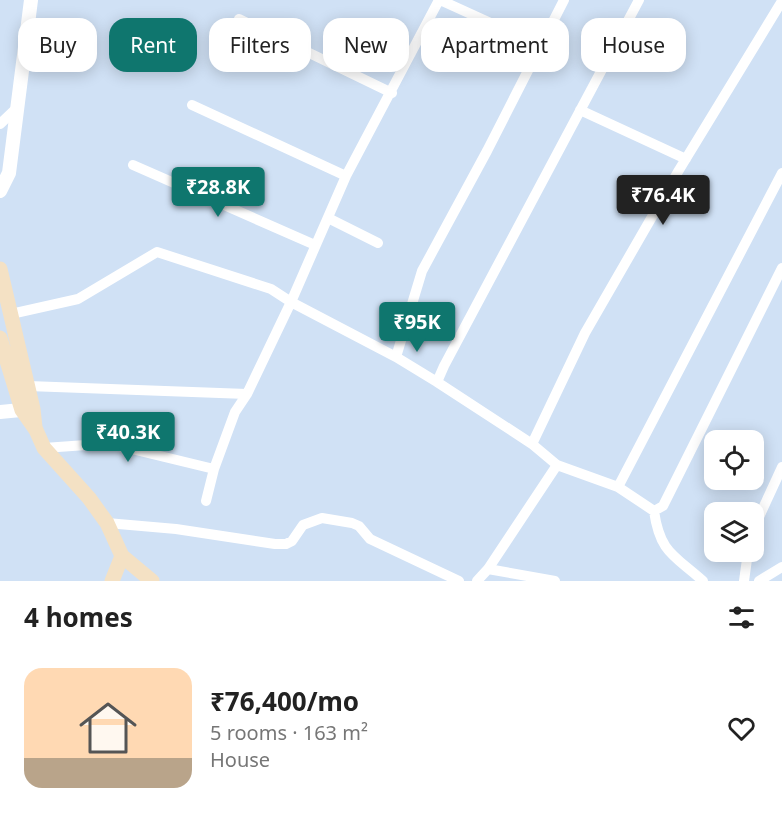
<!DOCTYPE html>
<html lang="en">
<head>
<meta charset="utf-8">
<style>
	:root { --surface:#fff; --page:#f6f6f6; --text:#222; --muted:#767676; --line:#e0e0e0; --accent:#0f766e }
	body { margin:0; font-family:"Noto Sans",sans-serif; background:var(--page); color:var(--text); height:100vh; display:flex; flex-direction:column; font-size:22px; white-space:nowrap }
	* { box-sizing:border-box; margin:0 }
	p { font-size:20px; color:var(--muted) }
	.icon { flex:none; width:33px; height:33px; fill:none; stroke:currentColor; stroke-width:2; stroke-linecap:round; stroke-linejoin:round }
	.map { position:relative; height:581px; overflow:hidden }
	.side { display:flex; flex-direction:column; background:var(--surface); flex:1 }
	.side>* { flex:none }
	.guide { position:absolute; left:18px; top:18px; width:747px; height:54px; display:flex; gap:12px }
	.buttons { position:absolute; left:704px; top:430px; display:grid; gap:12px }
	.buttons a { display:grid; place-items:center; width:60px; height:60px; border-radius:12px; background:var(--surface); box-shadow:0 3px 15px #0003; font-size:30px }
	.price { position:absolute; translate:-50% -51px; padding:0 14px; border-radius:6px; background:var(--accent); color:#fff; font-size:20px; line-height:39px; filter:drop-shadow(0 2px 3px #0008) }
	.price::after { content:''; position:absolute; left:50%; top:36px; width:18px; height:14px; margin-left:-9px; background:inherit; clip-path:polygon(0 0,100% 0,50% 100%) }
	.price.active { background:#222; color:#fff }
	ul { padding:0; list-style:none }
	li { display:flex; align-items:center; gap:18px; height:150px; padding:0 24px }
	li+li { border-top:2px solid var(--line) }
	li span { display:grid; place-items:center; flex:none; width:168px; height:120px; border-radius:18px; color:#555 }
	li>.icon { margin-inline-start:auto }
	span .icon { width:72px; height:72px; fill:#fffc; stroke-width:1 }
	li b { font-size:26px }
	h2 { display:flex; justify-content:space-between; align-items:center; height:72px; padding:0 24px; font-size:26px }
	.tag { padding:0 21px; border-radius:18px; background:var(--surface); box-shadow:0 3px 15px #0003; font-size:21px; line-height:54px }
	.tag.active { background:var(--accent); color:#fff }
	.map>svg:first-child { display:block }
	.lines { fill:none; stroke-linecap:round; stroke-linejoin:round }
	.minor { stroke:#fff; stroke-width:10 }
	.tertiary { stroke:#fff; stroke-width:14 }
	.secondary { stroke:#f4e1c4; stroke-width:15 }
</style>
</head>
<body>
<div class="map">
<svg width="782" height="581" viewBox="0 0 782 581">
	<rect width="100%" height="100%" fill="#d0e1f5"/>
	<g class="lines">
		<path class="minor" d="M440 0 495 25
			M239 19 392 93
			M192 105 346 176
			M580 110 686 159
			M0 124 19 106
			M133 165 315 245
			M328 218 378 243
			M11 314 78 299 157 252 271 289 291 302 346 176 439 0
			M396 357 422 271 487 151 564 0
			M437 382 444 366 639 0
			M28 386 247 394
			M532 444 585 333 679 170 782 1
			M44 448 100 444 115 445 214 469
			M618 487 782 173
			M206 501 214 469 235 412 247 394 291 302 396 357 437 382 532 444 557 465 618 487 654 511C660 553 674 555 703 581
			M654 511 663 506 782 268
			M107 523 176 529 275 544H286L292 541 303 525 322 518 352 523 359 526 370 539 459 581
			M753 530 782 467
			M488 569 555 581
			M477 581 488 569 557 465
			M744 581 748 552
			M759 581 782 567"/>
		<path class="tertiary" d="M0 191 9 173 31 0
			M0 412 31 409"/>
		<path class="secondary" d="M0 269 33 409 35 427
			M0 338 22 410 36 430 44 448 89 498 107 523 122 556 152 581
			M112 581 122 556"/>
	</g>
</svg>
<div class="buttons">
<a><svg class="icon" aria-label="locate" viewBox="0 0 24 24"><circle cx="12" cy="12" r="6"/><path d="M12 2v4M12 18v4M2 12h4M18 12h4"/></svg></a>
<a><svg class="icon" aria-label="layers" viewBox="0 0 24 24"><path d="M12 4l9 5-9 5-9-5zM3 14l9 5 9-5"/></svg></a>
</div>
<b class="price" style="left:218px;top:218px">₹28.8K</b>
<b class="price active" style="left:663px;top:226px">₹76.4K</b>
<b class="price" style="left:417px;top:353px">₹95K</b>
<b class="price" style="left:128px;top:463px">₹40.3K</b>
<div class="guide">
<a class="tag">Buy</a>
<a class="tag active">Rent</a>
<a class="tag">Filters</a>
<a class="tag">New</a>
<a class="tag">Apartment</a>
<a class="tag">House</a>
</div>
</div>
<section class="side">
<h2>4 homes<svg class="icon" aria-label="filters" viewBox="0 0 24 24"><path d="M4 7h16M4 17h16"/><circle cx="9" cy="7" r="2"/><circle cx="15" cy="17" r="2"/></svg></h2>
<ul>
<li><span style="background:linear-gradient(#ffd9b3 75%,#b9a48a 0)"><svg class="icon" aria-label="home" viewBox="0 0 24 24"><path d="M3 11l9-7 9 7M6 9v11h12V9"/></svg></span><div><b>₹76,400/mo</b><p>5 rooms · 163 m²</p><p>House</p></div><svg class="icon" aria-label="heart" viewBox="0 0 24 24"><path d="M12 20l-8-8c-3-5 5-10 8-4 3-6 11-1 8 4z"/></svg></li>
</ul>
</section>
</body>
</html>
